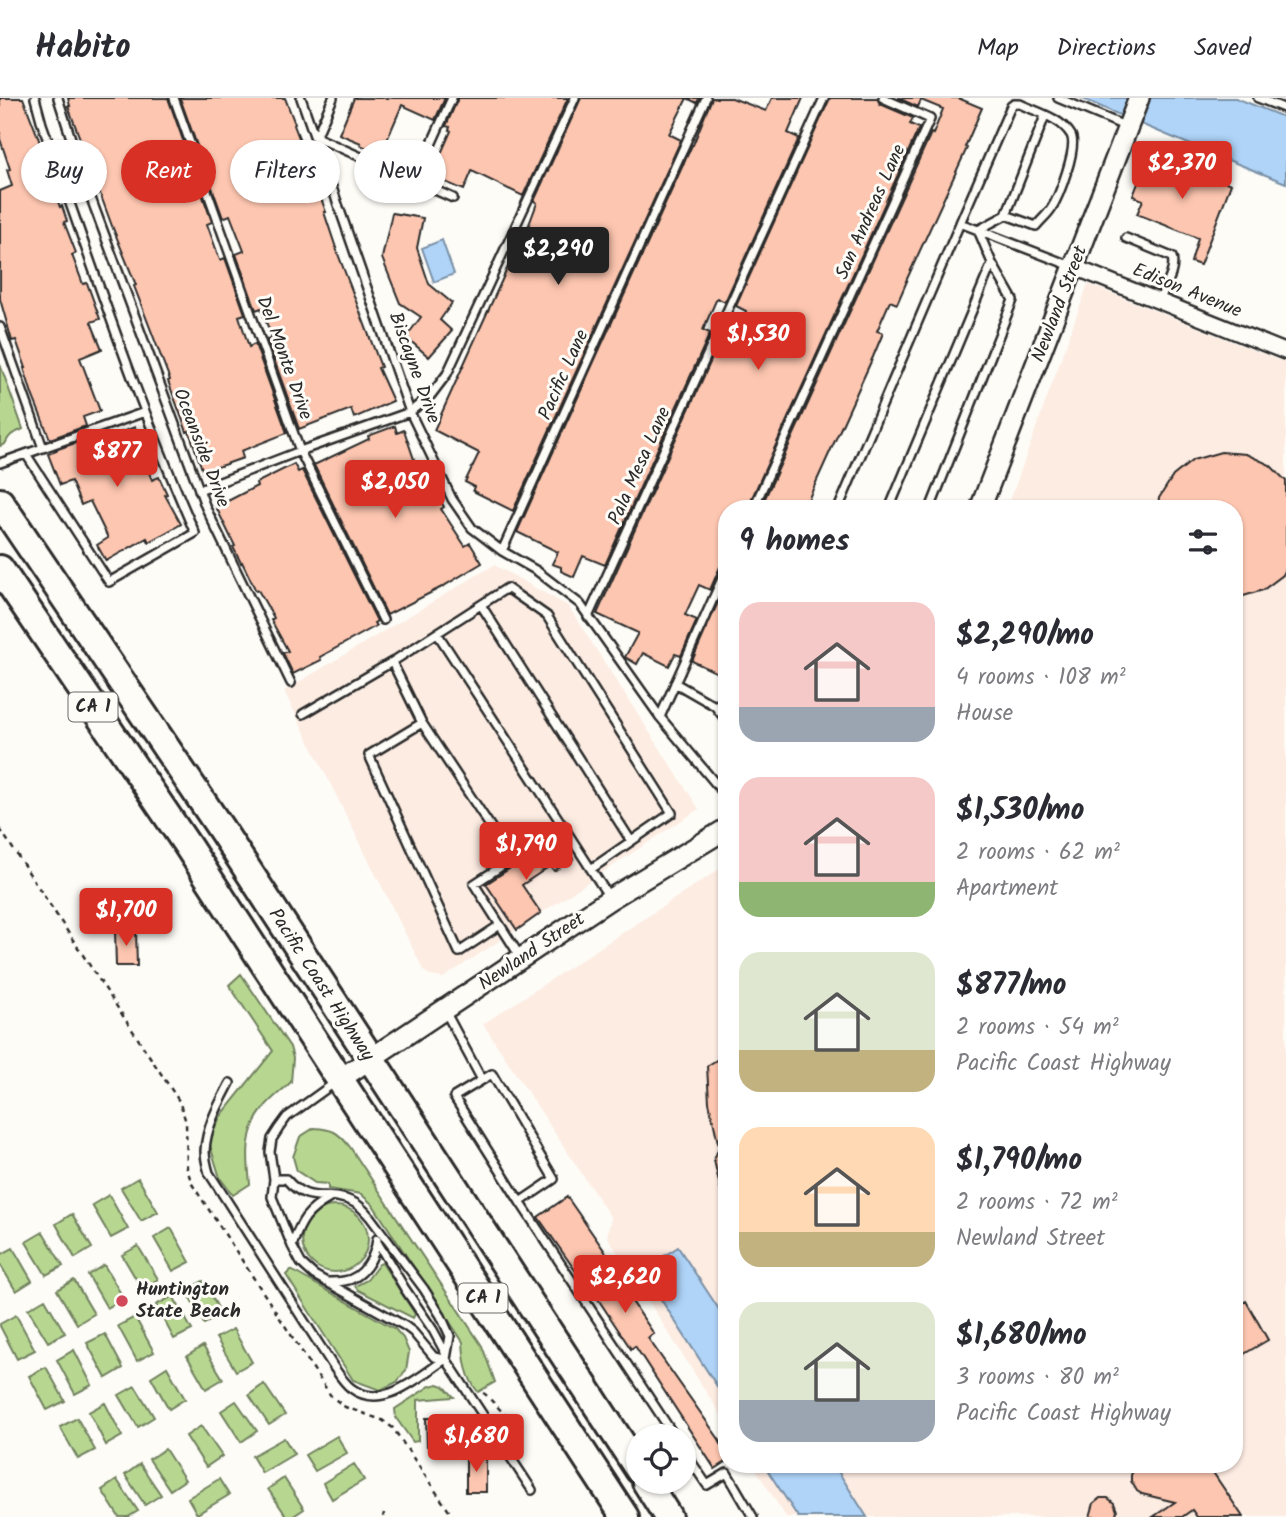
<!DOCTYPE html>
<html lang="en">
<head>
<meta charset="utf-8">
<style>
	:root { --surface:#fff; --page:#f2f2f3; --text:#2b2b33; --muted:#7c7c81; --line:#e1e1e2; --accent:#d93025 }
	body { margin:0; font-family:Kalam,sans-serif; background:var(--page); color:var(--text); height:100vh; display:flex; flex-direction:column; font-size:26px; white-space:nowrap }
	* { box-sizing:border-box; margin:0 }
	p { font-size:23px; color:var(--muted) }
	.icon { flex:none; width:38px; height:38px; fill:none; stroke:currentColor; stroke-width:2; stroke-linecap:round; stroke-linejoin:round }
	.map { position:relative; flex:1; overflow:hidden }
	.panel { position:absolute; left:718px; top:402px; width:525px; height:973px; display:flex; flex-direction:column; background:var(--surface); border-radius:28px; box-shadow:0 2px 5px #0004 }
	.panel>* { flex:none }
	.top-card { position:absolute; left:21px; top:42px; width:592px; height:63px; display:flex; gap:14px }
	.tools { position:absolute; left:626px; top:1326px; display:grid; gap:14px }
	.tools a { display:grid; place-items:center; width:70px; height:70px; border-radius:50%; background:var(--surface); box-shadow:0 2px 5px #0004; font-size:35px }
	.price { position:absolute; translate:-50% -60px; padding:0 16px; border-radius:7px; background:var(--accent); color:#fff; font-size:23px; line-height:46px; filter:drop-shadow(0 2px 4px #0008) }
	.price::after { content:''; position:absolute; left:50%; top:42px; width:21px; height:16px; margin-left:-10px; background:inherit; clip-path:polygon(0 0,100% 0,50% 100%) }
	.price.selected { background:#222; color:#fff }
	ul { padding:0; list-style:none }
	li { display:flex; align-items:center; gap:21px; height:175px; padding:0 21px }
	li span { display:grid; place-items:center; flex:none; width:196px; height:140px; border-radius:21px; color:#555 }
	li>.icon { margin-inline-start:auto }
	span .icon { width:84px; height:84px; fill:#fffc; stroke-width:1 }
	li b { font-size:30px }
	h2 { display:flex; justify-content:space-between; align-items:center; height:84px; padding:0 21px; font-size:30px }
	.tag { padding:0 24px; border-radius:32px; background:var(--surface); box-shadow:0 2px 5px #0004; font-size:24px; line-height:63px }
	.tag.selected { background:var(--accent); color:#fff }
	header { display:flex; align-items:center; gap:42px; box-sizing:border-box; height:98px; padding:0 35px; background:var(--surface); border-bottom:2px solid var(--line) }
	header strong { font-size:33px }
	nav { display:flex; gap:38px; margin-inline-start:auto; font-size:24px }
	.map>svg:first-child { display:block }
	.built { fill:#fdece2 }
	.green { fill:#b7d791; stroke:#71815e; stroke-width:2 }
	.water { fill:#afd4f8; stroke:#7a90a6; stroke-width:2 }
	.building { fill:#fdc6b0; stroke:#2b2b2b; stroke-width:2 }
	.lines { fill:none; stroke-linecap:round; stroke-linejoin:round }
	.lane-casing { stroke:#2b2b2b; stroke-width:12 }
	.street-casing { stroke:#2b2b2b; stroke-width:19 }
	.secondary-casing { stroke:#2b2b2b; stroke-width:24 }
	.highway-casing { stroke:#2b2b2b; stroke-width:32 }
	.path { stroke:#2b2b2b; stroke-width:2.5; stroke-dasharray:5 5; stroke-linecap:butt }
	.lane { stroke:#fdfcf7; stroke-width:7 }
	.street { stroke:#fdfcf7; stroke-width:14 }
	.secondary { stroke:#fdfcf7; stroke-width:19 }
	.highway { stroke:#fdfcf7; stroke-width:26 }
	.poi-dot { fill:#d1495b; stroke:#fdfcf7; stroke-width:2.5 }
	.labels { text-anchor:middle; dominant-baseline:central; stroke-width:6; stroke-linejoin:round; paint-order:stroke }
	.shield { fill:#fdfcf7; stroke:#6a6a68; stroke-width:2 }
	.shield-label { font-size:18px; font-weight:bold; fill:#2b2b2b }
	.street-label { font-size:19px; fill:#2b2b2b; stroke:#fdfcf7 }
	.poi-label { font-size:19px; font-weight:bold; fill:#2b2b2b; stroke:#fdfcf7; text-anchor:start }
</style>
</head>
<body>
<header>
<strong>Habito</strong>
<nav><a>Map</a><a>Directions</a><a>Saved</a></nav>
</header>
<div class="map">
<svg width="1286" height="1419" viewBox="0 0 1286 1419">
	<rect width="100%" height="100%" fill="#fdfcf7"/>
	<filter id="ink" filterUnits="userSpaceOnUse"><feTurbulence type="fractalNoise" baseFrequency=".0143" numOctaves="2"/><feDisplacementMap in="SourceGraphic" scale="14" xChannelSelector="R" yChannelSelector="G"/><feConvolveMatrix kernelMatrix="1 2 1 2 8 2 1 2 1" color-interpolation-filters="sRGB"/></filter>
	<g filter="url(#ink)">
		<path class="built" d="M1088 186 1286 265V1419H786L753 1367H1234V411H1007Z
			M494 467 568 508 699 711 443 880 431 878 424 873 284 593Z
			M726 767V1325L607 1138 611 1120 483 926Z"/>
		<path class="green" d="M0 266 23 331C13 336 10 335 5 346L0 348Z
			M241 876 290 949 293 960 291 984C282 993 270 1001 263 1011 245 1033 247 1059 250 1086L233 1097 220 1080 209 1044 220 1019 273 953 229 887Z
			M314 1030C333 1031 338 1034 350 1049L482 1248 495 1284 478 1294C466 1279 464 1262 463 1244L373 1107 361 1096 328 1091V1086L315 1085 297 1073 293 1059 300 1039Z
			M138 1080 158 1114 141 1123 121 1090Z
			M109 1097 128 1131 111 1140 92 1107Z
			M302 1141a33 33 0 1 1 66 0a33 33 0 1 1-66 0Z
			M72 1116 92 1150 75 1160 56 1126Z
			M171 1130 190 1164 173 1173 154 1140Z
			M43 1134 63 1168 46 1177 26 1144Z
			M138 1148 158 1181 142 1191 122 1157Z
			M13 1150 32 1183 16 1193 0 1166V1157Z
			M382 1165 415 1216 413 1220 358 1192 355 1188 367 1182 379 1166Z
			M104 1167 124 1201 107 1210 88 1177Z
			M291 1172 395 1231 403 1240 409 1254 406 1272 397 1284 380 1292 353 1282 286 1177Z
			M74 1182 94 1216 77 1226 57 1192Z
			M203 1183 222 1217 204 1226 186 1192Z
			M173 1198 192 1232 174 1241 156 1207Z
			M45 1201 65 1235 48 1244 28 1211Z
			M16 1217 35 1252 17 1261 0 1228V1226Z
			M135 1219 154 1254 137 1263 118 1228Z
			M233 1231 252 1264 236 1273 216 1240Z
			M105 1236 123 1270 106 1280 87 1245Z
			M203 1248 223 1281 206 1291 187 1258Z
			M74 1252 92 1287 75 1296 57 1262Z
			M46 1269 65 1303 47 1312 29 1278Z
			M167 1269 185 1301 169 1311 151 1279Z
			M264 1286 285 1317 269 1327 249 1297Z
			M438 1286 444 1288 454 1299 418 1302V1343L413 1344 396 1320 395 1311 430 1288Z
			M135 1288 154 1319 138 1329 119 1297Z
			M236 1303 257 1333 241 1344 221 1313Z
			M105 1305 122 1338 106 1347 89 1314Z
			M77 1320 95 1352 78 1361 60 1329Z
			M201 1328 222 1358 206 1369 186 1338Z
			M337 1338 347 1355 315 1373 305 1357Z
			M284 1340 294 1356 262 1375 252 1358Z
			M165 1351 185 1382 170 1392 149 1361Z
			M140 1366 161 1397 145 1407 125 1377Z
			M354 1366 364 1382 332 1401 323 1385Z
			M284 1380 304 1411 292 1419H287L268 1391Z
			M219 1381 229 1397 197 1416 188 1400Z
			M117 1382 138 1413 128 1419H119L102 1392Z"/>
		<path class="water" d="M1081 0H1236L1286 20V85C1217 58 1148 30 1081 0Z
			M442 142 454 176 434 184 422 150Z
			M678 1149 726 1222V1302L642 1172Z
			M764 1367H834L867 1419H798Z"/>
		<path class="building" d="M0 0H23L38 39 50 77 49 78 60 109 62 108 67 123 64 124 76 155 72 157 83 186 87 185 100 221 91 224 102 251 80 260 100 313 83 319 86 328 50 341 32 296 24 270H26L16 242 12 243 0 201V93L12 88 7 72 10 71 0 41Z
			M68 0H168L212 124 207 126 220 162 225 160 245 216 239 218 249 249 255 246 287 335 241 353 243 360 203 374 189 333 187 334 168 283 170 282 134 188 136 187 112 128 68 8H70Z
			M180 0H285L295 26 294 27 316 84H315L326 114H324L338 156 381 269 378 270 393 303 354 320 351 311 299 331 267 242 272 240 261 210 256 212 236 156 244 153 230 117 223 120Z
			M354 0H445L435 22 402 7 381 56 360 47 361 45 339 36Z
			M458 0H568L523 98 472 73 464 92 431 78 451 33 449 32 450 29 446 28Z
			M581 0H699L697 5 687 0 669 36 681 42 513 413 473 393 475 389 465 384 479 355 434 332 506 173 519 147 521 148 537 105 534 103Z
			M712 0H732L766 13 772 0H803L788 35 799 40 725 204 717 200 703 232 710 235 605 467 583 458 574 479 561 473V469L552 466 558 454 517 434 692 47H693Z
			M830 0H877L880 6 913 20 910 26 919 30 747 411H726V466L720 469 710 492 699 487 685 517 697 522 681 558 675 556 669 568 643 555 637 566 625 559 638 535 597 516 721 240 732 246 746 213 736 208Z
			M898 0H958L982 10 965 49 967 50 906 183H907L897 206 890 203 877 233 883 235 873 259 804 411H760L931 35 933 36 943 11 921 2 918 9Z
			M1148 60 1193 77 1195 72 1231 86 1200 167 1191 164 1198 140 1137 116 1143 102 1133 98Z
			M392 115 423 120 417 150 429 186 452 205 440 222 452 233 429 259 406 239 421 219 400 205 382 160Z
			M395 328 397 335 404 332 416 367 418 364 430 387 432 386 444 409 441 411 465 448 470 445 482 465 442 489 387 517 314 367 369 341 368 338Z
			M135 329 144 353 141 354 152 382 159 379 167 396 165 397 181 426 149 444 147 440 106 463 97 447 108 440 90 403 81 407 71 383 60 387 48 356 56 353 55 352 90 340 92 345Z
			M1221 354 1246 356 1270 367 1286 383V471L1283 477 1263 492 1234 501V411H1157L1159 400 1173 378 1193 362Z
			M294 366 298 374 302 372 377 523 374 525 376 528 320 559 321 562 293 576 283 555 288 553 271 522 274 520 258 492 256 493 242 464 241 465 233 449 235 448 216 409 257 388 256 385Z
			M726 486V579L692 563Z
			M558 739 573 761 554 773 550 768 522 787 541 815 517 832 486 786Z
			M115 832H136L137 868H116Z
			M726 956V1092L721 1093 714 1062 719 1049 709 1004 707 968Z
			M567 1099 615 1168 610 1171 654 1236 648 1240 721 1344H720L726 1355V1364L715 1371 635 1248 631 1251 588 1186 586 1188 538 1119Z
			M1246 1203 1268 1242 1244 1256 1234 1242V1210Z
			M426 1320H466V1347L427 1348Z
			M466 1357H486V1394H466Z
			M1136 1367H1208L1243 1419H1197L1192 1412 1182 1419H1153L1175 1404 1142 1396 1137 1393 1131 1383V1377Z
			M1100 1400H1108L1114 1405 1117 1413 1115 1419H1090L1094 1405Z"/>
		<g class="lines">
			<defs>
				<path id="lane" d="M58 0 85 84 206 410 291 585
					M174 0 300 353 383 522
					M301 0 410 314 452 401 472 430 502 453 537 473 580 506 660 619 726 698
					M333 0 316 39 453 100
					M1058 0 1127 29
					M1258 0 1286 11
					M415 82 452 0
					M1006 117 1045 18
					M1126 140 1172 159C1176 173 1165 189 1159 203
					M0 229 43 350
					M26 356 109 484 195 435C136 302 91 163 42 26L35 0
					M0 365 145 314
					M199 392 300 353 410 314 431 297 447 276 575 0
					M753 411 930 21 883 0
					M838 411 960 125 1074 169
					M889 411 992 165
					M930 411 1013 202 992 165 978 132 1006 117 1036 128C1041 122 1047 117 1051 111 1059 99 1078 49 1071 37 1061 20 1037 14 1020 6H1014L1011 8 960 125
					M502 453 706 0
					M481 507 631 743
					M588 519 824 0
					M437 535 563 728
					M675 585 715 608 726 622
					M715 608 726 601
					M303 616 392 564
					M660 619 726 472
					M422 625 512 761
					M500 827 459 854 369 657 422 625 392 564 507 490 547 518 672 715 591 771
					M521 860 474 786 563 728 609 799
					M445 913 482 982
					M492 976 554 1081 520 1104 454 999Z
					M337 983 287 1019 279 1030 272 1041 270 1054 274 1081 272 1099 292 1148 301 1165 314 1177 405 1228 413 1234 434 1259 446 1261
					M230 985C219 1006 206 1029 205 1053 205 1060 207 1068 209 1075L333 1268C338 1275 344 1285 351 1290 383 1314 419 1278 446 1261
					M274 1081H286C310 1109 327 1091 353 1104 360 1107 365 1113 370 1119L424 1191 441 1218 450 1238 446 1261 532 1392
					M520 1104 675 1339
					M377 1144 405 1191 433 1232 446 1256
					M292 1148C301 1122 307 1113 330 1100
					M326 1184C332 1184 338 1184 344 1183 364 1180 375 1159 377 1141
					M684 1353 707 1387 727 1375 753 1419"/>
				<path id="street" d="M1074 169 1286 254"/>
				<path id="secondary" d="M980 411 1139 0
					M340 981 610 801 726 731"/>
				<path id="highway" d="M0 404 221 731 639 1372
					M0 471 187 747 625 1419
					M646 1384 668 1419"/>
			</defs>
			<use href="#lane" class="lane-casing"/>
			<use href="#street" class="street-casing"/>
			<use href="#secondary" class="secondary-casing"/>
			<use href="#highway" class="highway-casing"/>
			<path class="path" d="M0 731 179 1003 186 1024 187 1071 192 1086 331 1298 345 1309 382 1322 393 1330 453 1419
				M483 1295 485 1296 517 1329 526 1323
				M383 1419 384 1415"/>
			<use href="#lane" class="lane"/>
			<use href="#street" class="street"/>
			<use href="#secondary" class="secondary"/>
			<use href="#highway" class="highway"/>
		</g>
	</g>
	<circle class="poi-dot" cx="122" cy="1203" r="7"/>
	<g class="labels">
		<g class="shield">
			<rect x="68.5" y="594.5" width="49" height="29" rx="5"/>
			<rect x="458.5" y="1185.5" width="49" height="29" rx="5"/>
		</g>
		<g class="shield-label">
			<text x="93" y="609">CA 1</text>
			<text x="483" y="1200">CA 1</text>
		</g>
		<g class="street-label">
			<text transform="translate(871 114) rotate(-66)">San Andreas Lane</text>
			<text transform="translate(1187 193) rotate(22)">Edison Avenue</text>
			<text transform="translate(1060 206) rotate(-69)">Newland Street</text>
			<text transform="translate(284 260) rotate(70)">Del Monte Drive</text>
			<text transform="translate(414 270) rotate(70)">Biscayne Drive</text>
			<text transform="translate(564 277) rotate(-66)">Pacific Lane</text>
			<text transform="translate(201 350) rotate(69)">Oceanside Drive</text>
			<text transform="translate(640 368) rotate(-66)">Pala Mesa Lane</text>
			<text transform="translate(532 854) rotate(-34)">Newland Street</text>
			<text transform="translate(321 887) rotate(57)">Pacific Coast Highway</text>
		</g>
		<g class="poi-label">
			<text x="136" y="1192">Huntington<tspan x="136" dy="22">State Beach</tspan></text>
		</g>
	</g>
</svg>
<div class="tools">
<a><svg class="icon" aria-label="locate" viewBox="0 0 24 24"><circle cx="12" cy="12" r="6"/><path d="M12 2v4M12 18v4M2 12h4M18 12h4"/></svg></a>
</div>
<b class="price" style="left:1182px;top:103px">$2,370</b>
<b class="price selected" style="left:558px;top:189px">$2,290</b>
<b class="price" style="left:758px;top:274px">$1,530</b>
<b class="price" style="left:117px;top:391px">$877</b>
<b class="price" style="left:395px;top:422px">$2,050</b>
<b class="price" style="left:526px;top:784px">$1,790</b>
<b class="price" style="left:126px;top:850px">$1,700</b>
<b class="price" style="left:625px;top:1217px">$2,620</b>
<b class="price" style="left:476px;top:1376px">$1,680</b>
<div class="top-card">
<a class="tag">Buy</a>
<a class="tag selected">Rent</a>
<a class="tag">Filters</a>
<a class="tag">New</a>
</div>
<section class="panel">
<h2>9 homes<svg class="icon" aria-label="filters" viewBox="0 0 24 24"><path d="M4 7h16M4 17h16"/><circle cx="9" cy="7" r="2"/><circle cx="15" cy="17" r="2"/></svg></h2>
<ul>
<li><span style="background:linear-gradient(#f6c9c9 75%,#9aa5b1 0)"><svg class="icon" aria-label="home" viewBox="0 0 24 24"><path d="M3 11l9-7 9 7M6 9v11h12V9"/></svg></span><div><b>$2,290/mo</b><p>4 rooms · 108 m²</p><p>House</p></div></li>
<li><span style="background:linear-gradient(#f6c9c9 75%,#8fb573 0)"><svg class="icon" aria-label="home" viewBox="0 0 24 24"><path d="M3 11l9-7 9 7M6 9v11h12V9"/></svg></span><div><b>$1,530/mo</b><p>2 rooms · 62 m²</p><p>Apartment</p></div></li>
<li><span style="background:linear-gradient(#dfe7d0 70%,#c2b280 0)"><svg class="icon" aria-label="home" viewBox="0 0 24 24"><path d="M3 11l9-7 9 7M6 9v11h12V9"/></svg></span><div><b>$877/mo</b><p>2 rooms · 54 m²</p><p>Pacific Coast Highway</p></div></li>
<li><span style="background:linear-gradient(#ffd9b3 75%,#c2b280 0)"><svg class="icon" aria-label="home" viewBox="0 0 24 24"><path d="M3 11l9-7 9 7M6 9v11h12V9"/></svg></span><div><b>$1,790/mo</b><p>2 rooms · 72 m²</p><p>Newland Street</p></div></li>
<li><span style="background:linear-gradient(#dfe7d0 70%,#9aa5b1 0)"><svg class="icon" aria-label="home" viewBox="0 0 24 24"><path d="M3 11l9-7 9 7M6 9v11h12V9"/></svg></span><div><b>$1,680/mo</b><p>3 rooms · 80 m²</p><p>Pacific Coast Highway</p></div></li>
</ul>
</section>
</div>
</body>
</html>
